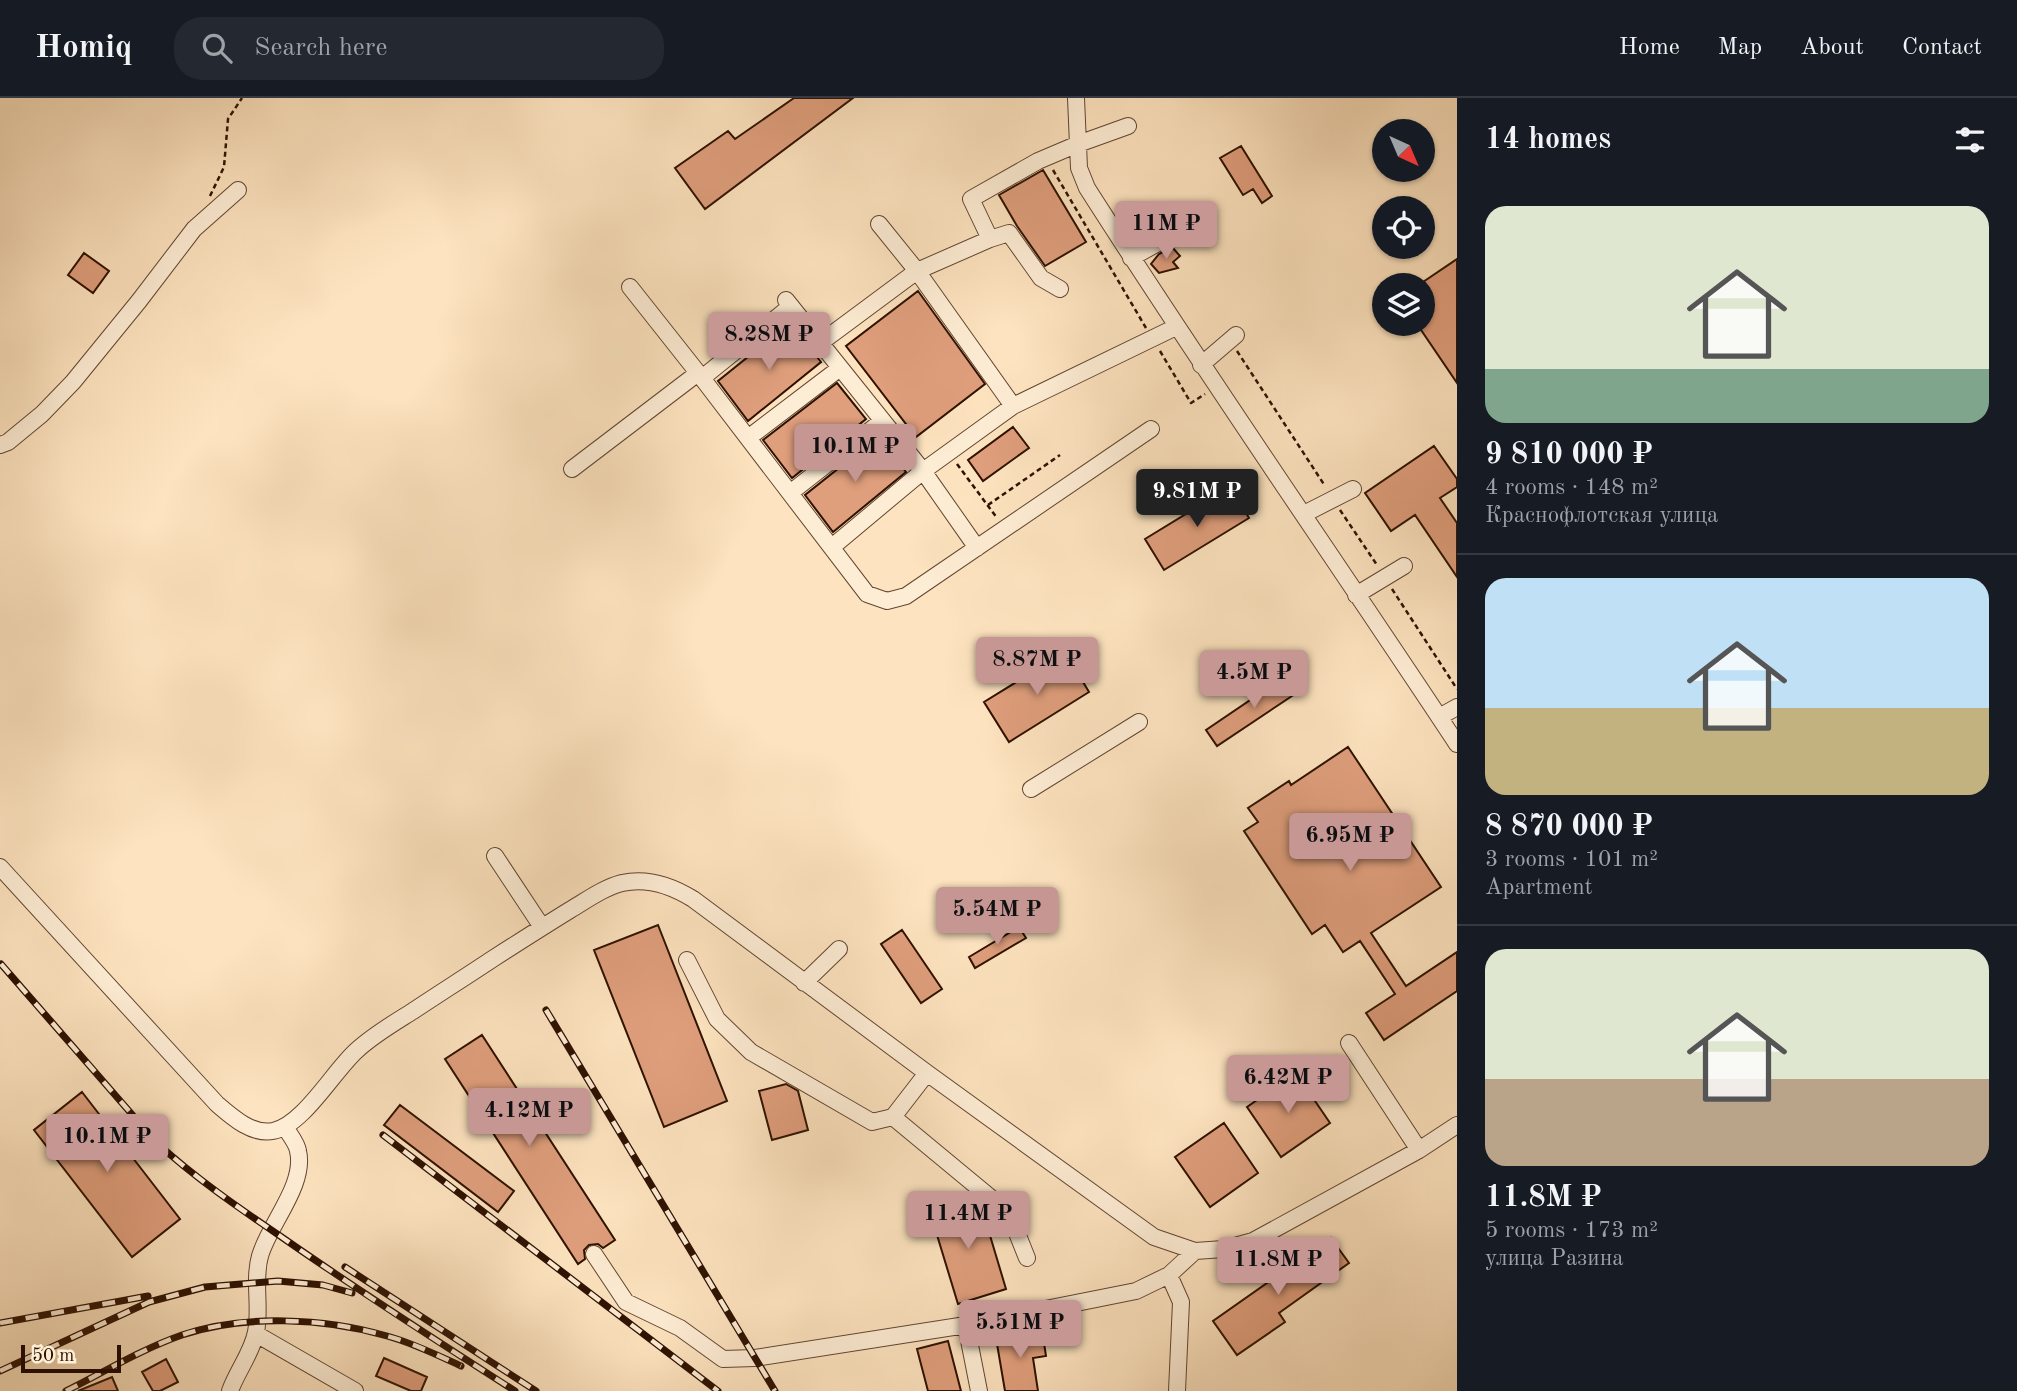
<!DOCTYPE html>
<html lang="en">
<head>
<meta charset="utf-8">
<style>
	:root { --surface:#171b24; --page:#242831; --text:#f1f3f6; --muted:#9ea1a6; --line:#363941; --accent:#c59692 }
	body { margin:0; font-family:"Old Standard TT",serif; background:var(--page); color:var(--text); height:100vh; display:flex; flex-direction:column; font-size:26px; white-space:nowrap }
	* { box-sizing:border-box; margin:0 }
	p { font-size:23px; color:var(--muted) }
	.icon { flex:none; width:38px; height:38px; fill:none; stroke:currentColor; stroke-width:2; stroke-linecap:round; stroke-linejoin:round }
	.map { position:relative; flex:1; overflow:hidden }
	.drawer { display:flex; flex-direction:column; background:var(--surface); width:560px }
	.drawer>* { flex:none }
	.needle { width:46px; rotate:136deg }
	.fabs { position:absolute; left:1372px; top:21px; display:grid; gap:14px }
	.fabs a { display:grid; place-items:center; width:63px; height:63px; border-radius:50%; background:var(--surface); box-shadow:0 2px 5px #0004; font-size:35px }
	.scale { position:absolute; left:21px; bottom:18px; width:100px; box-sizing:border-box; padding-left:7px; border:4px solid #2e1101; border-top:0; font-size:19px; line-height:24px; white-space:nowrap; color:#2e1101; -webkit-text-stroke:5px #feedd5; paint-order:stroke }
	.price { position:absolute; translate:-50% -60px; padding:0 16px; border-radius:7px; background:var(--accent); color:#111; font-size:23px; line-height:46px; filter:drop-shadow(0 2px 4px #0008) }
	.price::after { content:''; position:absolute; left:50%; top:42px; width:21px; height:16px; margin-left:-10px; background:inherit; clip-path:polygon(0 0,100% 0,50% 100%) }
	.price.selected { background:#222; color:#fff }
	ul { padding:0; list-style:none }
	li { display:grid; align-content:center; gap:14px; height:371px; padding:0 28px }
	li+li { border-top:2px solid var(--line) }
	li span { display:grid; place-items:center; height:217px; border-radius:21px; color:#555 }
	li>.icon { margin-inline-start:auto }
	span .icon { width:126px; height:126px; fill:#fffc; stroke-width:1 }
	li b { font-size:30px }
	h2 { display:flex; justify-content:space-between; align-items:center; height:84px; padding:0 28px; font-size:30px }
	header { display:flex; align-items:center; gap:42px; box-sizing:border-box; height:98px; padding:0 35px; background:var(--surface); border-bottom:2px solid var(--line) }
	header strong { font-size:33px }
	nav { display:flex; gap:38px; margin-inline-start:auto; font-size:24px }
	.search { width:490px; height:63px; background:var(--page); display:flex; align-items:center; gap:18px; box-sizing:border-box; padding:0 24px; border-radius:28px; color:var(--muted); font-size:26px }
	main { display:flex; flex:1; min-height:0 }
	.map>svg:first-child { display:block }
	.building { fill:#df9e7c; stroke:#2e1101; stroke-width:2 }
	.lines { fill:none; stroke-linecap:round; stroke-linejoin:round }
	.minor-casing { stroke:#624630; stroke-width:18 }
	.path { stroke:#2e1101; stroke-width:2.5; stroke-dasharray:5 3.5; stroke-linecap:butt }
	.minor { stroke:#feedd5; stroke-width:16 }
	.rail-casing { stroke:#2e1101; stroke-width:7 }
	.rail { stroke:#feedd5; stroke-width:4.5; stroke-dasharray:13; stroke-linecap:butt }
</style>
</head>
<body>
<header>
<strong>Homiq</strong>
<div class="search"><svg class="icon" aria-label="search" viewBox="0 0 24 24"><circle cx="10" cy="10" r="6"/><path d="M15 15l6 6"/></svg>Search here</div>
<nav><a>Home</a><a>Map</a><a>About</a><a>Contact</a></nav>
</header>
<main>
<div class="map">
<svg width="1457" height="1293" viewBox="0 0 1457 1293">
	<rect width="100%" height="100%" fill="#fde3bf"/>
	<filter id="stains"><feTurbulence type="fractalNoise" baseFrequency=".00286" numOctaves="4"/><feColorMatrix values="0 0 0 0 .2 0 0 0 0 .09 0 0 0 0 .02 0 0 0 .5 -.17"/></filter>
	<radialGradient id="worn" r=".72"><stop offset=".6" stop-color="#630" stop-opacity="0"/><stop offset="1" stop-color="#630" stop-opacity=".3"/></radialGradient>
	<path class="building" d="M794 0H853L705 111 675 70 728 33 735 41Z
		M1241 48 1272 98 1262 105 1253 91 1243 97 1220 60Z
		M1043 72 1086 144 1045 168 1017 128 999 97Z
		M1172 149 1180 158 1173 164 1178 170 1159 175 1151 166 1159 156Z
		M84 155 109 173 93 195 68 177Z
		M1457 161V285L1417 226H1423V184Z
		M918 193 985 286 916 339 846 248Z
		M790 225 821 264 748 323 718 283Z
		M837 285 866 321 792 380 763 342Z
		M1013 329 1029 350 983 383 968 362Z
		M878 339 906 374 833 434 805 397Z
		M1434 348 1457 381V389L1440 400 1457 425V479L1415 417 1391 433 1365 395Z
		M1230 389 1249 420 1164 472 1145 441Z
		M1065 554 1089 594 1009 644 984 604Z
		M1290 575 1301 592 1217 648 1206 632Z
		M1348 649 1441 789 1371 835 1406 888 1457 854V893L1384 942 1366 915 1395 896 1360 843 1343 854 1325 827 1312 836 1244 733 1258 724 1248 710 1289 683 1291 687Z
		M658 827 727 1003 664 1029 594 852Z
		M1019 829 1026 840 975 870 969 859Z
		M902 832 942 891 921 905 881 846Z
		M482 937 615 1142 603 1150 598 1146 589 1147 584 1152 585 1161 578 1166 445 961Z
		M1296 975 1330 1025 1281 1059 1247 1009Z
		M786 986 798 993 808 1032 772 1042 759 993Z
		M82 994 180 1121 132 1159 34 1032Z
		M400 1007 514 1093 498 1114 384 1027Z
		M1224 1025 1258 1075 1210 1109 1175 1059Z
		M975 1100 980 1104 1006 1191 958 1206 930 1114Z
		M1331 1140 1349 1165 1279 1215 1285 1224 1237 1257 1213 1223Z
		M1042 1232 1046 1258 1033 1260 1038 1293H1005L996 1240Z
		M948 1243 961 1293H928L917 1251Z
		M384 1260 427 1279 421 1293H411L376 1278Z
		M166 1261 178 1284 160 1293H153L142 1274Z
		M112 1279 118 1293H78Z"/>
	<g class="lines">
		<defs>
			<path id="minor" d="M1076 0 1079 70 1087 90C1207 278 1334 460 1457 646
				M990 141 917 173 1013 308
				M1131 160 1174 136
				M630 189 702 280 867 496 887 503 906 498 1151 331
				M1060 191 1041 180 1009 135 990 141 971 101 1038 63 1078 46 1128 28
				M786 202 923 373 1013 308 1176 229
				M820 245 917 173 879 126
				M1201 267 1236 237
				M702 280 791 208
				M748 340 840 270
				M0 347 8 344 42 316 73 284 139 203 194 131 238 92
				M572 371 698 275
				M790 395 882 323
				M1304 416 1353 391
				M832 449 923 373 977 450
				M1356 497 1404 468
				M1439 619 1457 609
				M1031 691 1139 624
				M495 758 542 829
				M0 769 217 1006C232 1019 252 1037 273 1033 303 1027 333 974 356 953 373 937 394 925 413 913 440 895 467 878 494 860 519 844 544 828 570 812 587 802 603 790 622 785 648 779 672 788 693 801L927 975 1154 1139 1195 1153
				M687 862 717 921 751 954 872 1024 893 1019 927 975
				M804 885 839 851
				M1349 945 1419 1052
				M893 1019 1009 1115 1027 1160
				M594 1156 626 1204 680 1230 723 1261 755 1260 966 1227 1136 1193 1169 1177 1195 1153 1224 1151 1253 1143 1419 1052 1457 1027
				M1169 1177 1181 1204 1177 1293
				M966 1227 979 1293
				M256 1236 355 1293
				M230 1293C237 1273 252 1255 256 1234 261 1209 253 1183 260 1158 269 1126 306 1087 298 1053 297 1045 289 1036 285 1029"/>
		</defs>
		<use href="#minor" class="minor-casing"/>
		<path class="path" d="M1053 72 1146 230
			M210 98 224 69 228 21 242 0
			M1160 253 1191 305 1205 296
			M1237 253 1325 388
			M957 366 997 420
			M988 407 1060 357
			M1340 412 1377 467
			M1392 491 1457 591"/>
		<use href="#minor" class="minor"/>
		<defs>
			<path id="rail" d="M1 866 156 1044C195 1080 239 1110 283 1140 359 1193 437 1243 515 1293
				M546 912 775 1293
				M383 1037 718 1293
				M345 1169 536 1293
				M0 1225 148 1198
				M0 1273 149 1204 205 1189 278 1183 323 1187 352 1195
				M66 1293C104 1274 142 1251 182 1237 244 1216 325 1220 387 1238 413 1245 437 1257 461 1268"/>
		</defs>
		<use href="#rail" class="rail-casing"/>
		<use href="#rail" class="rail"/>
	</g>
	<rect width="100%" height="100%" filter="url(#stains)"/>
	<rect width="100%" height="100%" fill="url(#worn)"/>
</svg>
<div class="fabs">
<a><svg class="needle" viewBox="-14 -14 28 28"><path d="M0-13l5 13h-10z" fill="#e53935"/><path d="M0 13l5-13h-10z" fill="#9ea1a6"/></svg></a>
<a><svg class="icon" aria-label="locate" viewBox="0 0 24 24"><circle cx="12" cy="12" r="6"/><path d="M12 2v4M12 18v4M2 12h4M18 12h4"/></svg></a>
<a><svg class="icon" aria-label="layers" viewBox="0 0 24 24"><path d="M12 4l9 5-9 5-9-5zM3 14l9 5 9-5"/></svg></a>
</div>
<div class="scale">50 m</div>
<b class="price" style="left:1166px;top:163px">11M ₽</b>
<b class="price" style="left:769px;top:274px">8.28M ₽</b>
<b class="price" style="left:855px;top:386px">10.1M ₽</b>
<b class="price selected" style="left:1197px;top:431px">9.81M ₽</b>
<b class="price" style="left:1037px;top:599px">8.87M ₽</b>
<b class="price" style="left:1254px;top:612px">4.5M ₽</b>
<b class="price" style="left:1350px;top:775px">6.95M ₽</b>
<b class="price" style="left:997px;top:849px">5.54M ₽</b>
<b class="price" style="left:1288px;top:1017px">6.42M ₽</b>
<b class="price" style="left:529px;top:1050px">4.12M ₽</b>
<b class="price" style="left:107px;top:1076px">10.1M ₽</b>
<b class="price" style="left:968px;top:1153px">11.4M ₽</b>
<b class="price" style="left:1278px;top:1199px">11.8M ₽</b>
<b class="price" style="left:1020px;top:1262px">5.51M ₽</b>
</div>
<section class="drawer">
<h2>14 homes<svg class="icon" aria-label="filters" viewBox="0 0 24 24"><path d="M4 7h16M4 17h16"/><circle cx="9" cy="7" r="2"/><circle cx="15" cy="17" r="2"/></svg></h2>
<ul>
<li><span style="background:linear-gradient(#dfe7d0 75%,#7fa58c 0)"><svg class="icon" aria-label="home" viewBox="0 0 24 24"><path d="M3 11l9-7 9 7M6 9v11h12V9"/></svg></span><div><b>9 810 000 ₽</b><p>4 rooms · 148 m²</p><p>Краснофлотская улица</p></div></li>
<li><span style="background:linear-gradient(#bfe0f5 60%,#c2b280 0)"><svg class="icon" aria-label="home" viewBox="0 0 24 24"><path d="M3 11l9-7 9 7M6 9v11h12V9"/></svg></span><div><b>8 870 000 ₽</b><p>3 rooms · 101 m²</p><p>Apartment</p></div></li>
<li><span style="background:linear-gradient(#dfe7d0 60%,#b9a48a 0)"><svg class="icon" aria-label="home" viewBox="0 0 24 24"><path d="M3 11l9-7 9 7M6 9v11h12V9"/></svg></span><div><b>11.8M ₽</b><p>5 rooms · 173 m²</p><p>улица Разина</p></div></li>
</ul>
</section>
</main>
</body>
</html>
